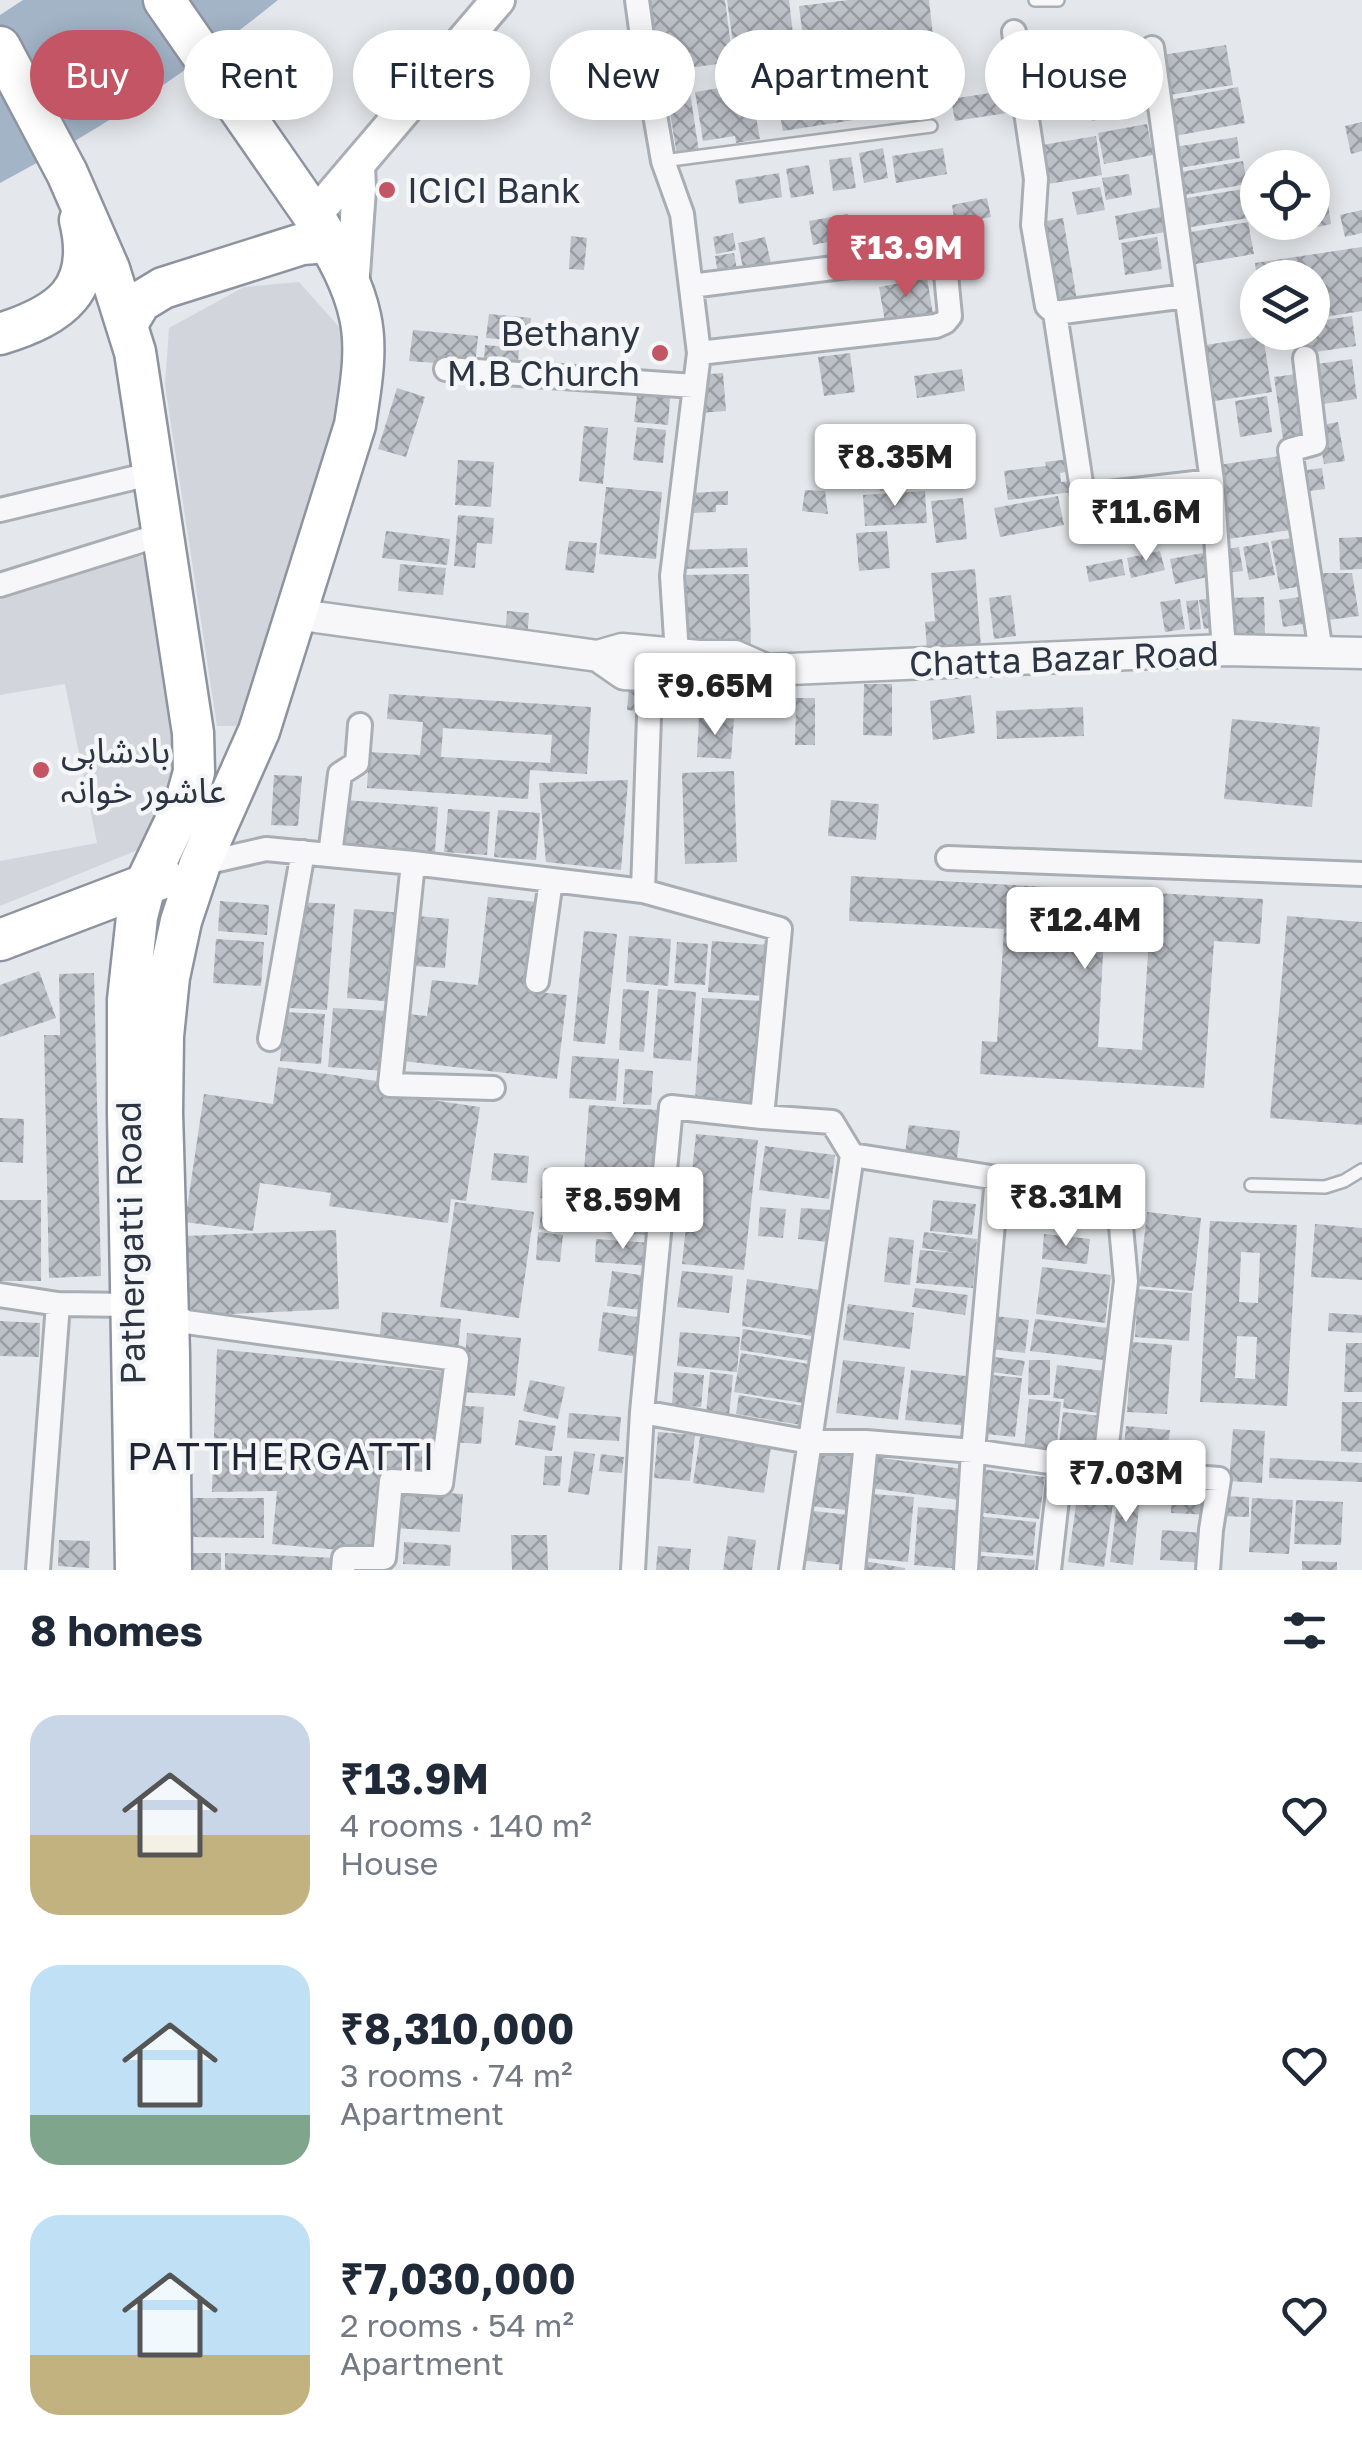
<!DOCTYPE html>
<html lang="en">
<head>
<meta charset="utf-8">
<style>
	:root { --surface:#fff; --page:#f2f2f3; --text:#1f2937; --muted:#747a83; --accent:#c45564 }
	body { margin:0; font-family:"Golos Text","Noto Sans Arabic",sans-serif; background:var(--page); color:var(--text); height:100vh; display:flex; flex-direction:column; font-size:38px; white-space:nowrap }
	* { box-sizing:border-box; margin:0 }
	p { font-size:32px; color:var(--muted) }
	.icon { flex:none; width:55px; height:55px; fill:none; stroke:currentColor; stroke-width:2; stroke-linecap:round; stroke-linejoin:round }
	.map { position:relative; height:1570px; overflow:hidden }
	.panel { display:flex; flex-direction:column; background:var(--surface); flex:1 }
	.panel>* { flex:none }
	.banner { position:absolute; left:30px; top:30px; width:1302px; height:90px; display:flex; gap:20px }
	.tools { position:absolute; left:1240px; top:150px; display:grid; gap:20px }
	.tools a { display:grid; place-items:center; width:90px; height:90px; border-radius:50%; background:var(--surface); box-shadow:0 5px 25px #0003; font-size:50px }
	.price { position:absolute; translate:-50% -85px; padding:0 22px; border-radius:10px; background:#fff; color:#222; font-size:32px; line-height:65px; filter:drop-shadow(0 2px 5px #0008) }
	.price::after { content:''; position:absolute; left:50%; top:60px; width:30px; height:22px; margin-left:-15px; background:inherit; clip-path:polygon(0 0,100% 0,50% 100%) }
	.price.current { background:var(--accent); color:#fff }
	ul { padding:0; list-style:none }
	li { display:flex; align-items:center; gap:30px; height:250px; padding:0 30px }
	li span { display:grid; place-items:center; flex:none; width:280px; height:200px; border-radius:30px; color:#555 }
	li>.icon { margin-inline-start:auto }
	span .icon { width:120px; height:120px; fill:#fffc; stroke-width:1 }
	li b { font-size:42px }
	h2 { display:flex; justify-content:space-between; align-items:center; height:120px; padding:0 30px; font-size:42px }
	.pill { padding:0 35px; border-radius:45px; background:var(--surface); box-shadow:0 5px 25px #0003; font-size:35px; line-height:90px }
	.pill.current { background:var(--accent); color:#fff }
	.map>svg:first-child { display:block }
	.built { fill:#d2d6dc }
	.water { fill:#a3b4c7 }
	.building { fill:url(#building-cross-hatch); fill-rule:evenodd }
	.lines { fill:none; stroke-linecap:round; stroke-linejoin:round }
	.minor-tunnel { stroke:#bfc3c9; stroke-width:22; stroke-dasharray:22 11; stroke-linecap:butt }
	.service-casing { stroke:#a9aeb5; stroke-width:16 }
	.minor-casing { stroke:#a9aeb5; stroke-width:28 }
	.tertiary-casing { stroke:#a9aeb5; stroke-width:35 }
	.secondary-casing { stroke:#a9aeb5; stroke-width:38 }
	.trunk-casing { stroke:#8d94a0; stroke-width:45 }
	.service { stroke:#f7f7f9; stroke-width:11 }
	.minor { stroke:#f7f7f9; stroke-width:22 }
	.tertiary { stroke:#f7f7f9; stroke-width:30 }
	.secondary { stroke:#fff; stroke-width:32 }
	.trunk { stroke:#fff; stroke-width:40 }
	.poi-dot { fill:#c45564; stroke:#f4f6f8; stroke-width:4 }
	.labels { text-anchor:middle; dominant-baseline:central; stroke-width:9; stroke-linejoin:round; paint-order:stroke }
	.poi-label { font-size:35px; fill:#2d3442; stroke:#f4f6f8; text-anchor:start }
	.street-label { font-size:35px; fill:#2d3442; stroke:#f4f6f8 }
	.neighbourhood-label { font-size:38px; letter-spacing:2.5px; fill:#1f2533; stroke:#f4f6f8 }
</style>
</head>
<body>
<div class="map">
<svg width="1362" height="1570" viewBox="0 0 1362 1570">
	<defs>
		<pattern id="building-cross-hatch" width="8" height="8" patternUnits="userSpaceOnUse" patternTransform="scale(2.5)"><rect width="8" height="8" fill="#bcc0c7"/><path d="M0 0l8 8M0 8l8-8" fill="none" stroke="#999da3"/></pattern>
	</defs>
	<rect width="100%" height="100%" fill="#e4e7eb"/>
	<path class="built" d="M299 282 340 328 345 403 239 726H217L165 385 169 328 244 287Z
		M135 553 149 559 182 806 155 843 0 906V861L97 843 65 684 0 695V600L18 585Z"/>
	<path class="water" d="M23 0H278C191 70 98 131 0 183V15Z"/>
	<path class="building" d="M647 0H725L733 62 657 72Z
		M727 0H789L794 42 734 50Z
		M849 0H929L935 53 807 69 799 6Z
		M1226 45 1233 85 1169 95 1162 55Z
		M1080 48 1083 72 1033 80 1030 57Z
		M880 70 884 93 824 103 821 80Z
		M1129 71 1132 89 1093 95 1090 78Z
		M688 79 699 152 677 155 670 113 661 115 657 84Z
		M810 79 813 102 758 112 754 89Z
		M1084 81 1087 99 1034 107 1031 90Z
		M937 82 941 110 893 118 888 89Z
		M750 83 760 139 736 143 735 136 703 141 695 92Z
		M1238 87 1245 123 1175 136 1169 100Z
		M1016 89 1019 111 955 121 951 99Z
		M1145 93 1148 111 1092 121 1089 103Z
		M884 99 886 115 783 131 780 115Z
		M1362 122V151L1351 154 1345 126Z
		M1147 124 1153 155 1104 164 1098 133Z
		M1096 136 1102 175 1042 185 1036 146Z
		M1237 137 1240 158 1179 168 1175 147Z
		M883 148 888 178 864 183 859 153Z
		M943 148 947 174 896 183 892 156Z
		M851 157 856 188 833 191 829 160Z
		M1243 161 1247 184 1185 195 1181 172Z
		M809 165 814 194 791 198 786 169Z
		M779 173 782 197 739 204 735 180Z
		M1129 174 1132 195 1106 200 1102 178Z
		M1325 185 1331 224 1313 228 1312 187Z
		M1100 187 1105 210 1077 215 1072 192Z
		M1244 189 1249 218 1185 228 1180 199Z
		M1258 189V223H1256L1249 191Z
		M987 198 991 217 955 224 952 205Z
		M1161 207 1165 232 1119 240 1115 216Z
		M1362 210V233L1345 237 1340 215Z
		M848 214 852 237 813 245 809 221Z
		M1063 218 1077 300 1050 304 1036 223Z
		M936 220 940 246 866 258 862 232Z
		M1248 222 1254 254 1190 265 1185 233Z
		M733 233 736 250 716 254 713 237Z
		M571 236 587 238 584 270 569 269Z
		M765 237 773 272 745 278 738 243Z
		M1157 237 1162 269 1125 275 1121 243Z
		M1362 247V311L1312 319V278H1257L1255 263Z
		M734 253 737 270 718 274 715 256Z
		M927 278 933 314 885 322 879 287Z
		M489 314 531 318 529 342 486 338Z
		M1352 316 1356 346 1302 354 1298 332H1312V322Z
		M413 330 478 336 475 366 409 361Z
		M1263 336 1272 392 1215 401 1206 345Z
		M485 345 519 348 518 363 484 361Z
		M850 353 855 392 824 396 818 357Z
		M1352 359 1357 399 1316 405 1310 365Z
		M962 369 965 391 917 398 914 376Z
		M723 373 726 411 699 413 696 375Z
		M1297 374 1306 436 1283 439 1274 377Z
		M397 388 425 397 406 457 378 449Z
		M637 395 670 398 668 425 634 422Z
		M1267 396 1272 432 1240 437 1235 401Z
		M1338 422 1345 461 1324 464 1317 426Z
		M584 426 608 428 603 484 579 481Z
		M637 427 666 430 663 463 633 460Z
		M1287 455 1298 529 1228 539 1218 465Z
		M1070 459 1072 471 1060 473 1061 482 1070 481 1072 492 1008 500 1004 471 1046 466 1045 462Z
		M458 460 494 462 491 507 455 505Z
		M932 464 934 485 880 491 877 469Z
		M1322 468 1325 489 1302 492 1299 471Z
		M606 487 662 492 656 559 599 554Z
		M805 490 825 491 828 514 802 511Z
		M728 491V505H716V512L690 513 689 493Z
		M925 491 927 523 865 526 863 495Z
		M1058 496 1064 525 1000 537 994 508Z
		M963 498 967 539 936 543 931 501Z
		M458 515 494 518 492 544 477 543 475 568 454 566Z
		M386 531 450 539 447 565 382 558Z
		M887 531 890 568 859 571 856 533Z
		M1298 537 1307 585 1280 590 1271 541Z
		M1362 537V569L1340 570 1339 538Z
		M569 541 597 543 594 573 565 570Z
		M1268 542 1275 575 1249 580 1243 547Z
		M1239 547 1243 571 1227 573 1223 550Z
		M747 548 748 567 680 569V550Z
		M1160 551 1165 570 1131 578 1127 558Z
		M1208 552 1212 576 1175 584 1170 559Z
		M1122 559 1125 575 1089 582 1086 566Z
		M400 564 446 568 443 595 398 591Z
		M975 569 981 646 927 650 925 622 935 621 931 573Z
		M1314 573H1352L1359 616 1321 621Z
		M749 574 751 646 681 647 680 575Z
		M1011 595 1016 636 994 639 989 598Z
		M1307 596 1310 623 1283 627 1279 600Z
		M1264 597 1265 634 1229 636 1227 598Z
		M1212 598 1216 627 1204 629 1199 600Z
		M1180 599 1185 629 1165 632 1160 602Z
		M1198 600 1201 629 1190 630 1186 601Z
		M507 611 529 613 527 641 505 640Z
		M630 679 696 685 693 717 627 710Z
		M864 684H892V736L863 735Z
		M744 688 786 692 784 717 741 713Z
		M389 694 591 707 587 774 530 770 528 799 367 788 369 752 420 755 423 722 387 719ZM443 728 552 735 550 763 441 757Z
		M971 695 975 733 933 740 930 701Z
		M796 698H815V745H795Z
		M1083 707 1084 736 997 739 996 711Z
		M699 717 734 719 731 759 697 757Z
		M1232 719 1320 727 1312 807 1224 799Z
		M734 771 737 862 685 864 682 773Z
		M274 775 302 776 298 826 271 825Z
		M628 780 621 870 546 862 539 783Z
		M345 800 438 807 435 852 341 846Z
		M831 800 879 804 876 840 828 836Z
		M448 809 490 812 487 855 444 852Z
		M498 810 540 813 536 860 494 857Z
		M851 876 1263 899 1260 944 1214 941 1204 1088 980 1074 982 1041 997 1042 1004 929 849 921ZM1104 935 1149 937 1142 1050 1098 1047Z
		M488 897 538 902 527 991 567 995 557 1079 403 1061 408 1014 427 1016 432 980 478 985Z
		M220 901 269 905 267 935 218 931Z
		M297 902 335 904 327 1010 290 1008Z
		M354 909 403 913 396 1002 347 998Z
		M418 916 449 919 445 968 414 966Z
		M1287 916 1362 922V1125L1270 1118Z
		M584 931 617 934 605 1044 573 1041Z
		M629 936 671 939 668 986 626 982Z
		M216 939 264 942 261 986 213 983Z
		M712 941 768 945 764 996 708 992Z
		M677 942 708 944 705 985 674 983Z
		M39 971 56 1018 0 1037V985Z
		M94 973 101 1276 49 1278 44 1035H60L59 974Z
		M623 989 649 991 644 1052 619 1050Z
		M658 989 696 992 691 1061 653 1058Z
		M702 998 765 1001 758 1103 695 1099Z
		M333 1008 388 1011 384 1071 328 1067Z
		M284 1012 325 1014 321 1064 280 1061Z
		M572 1056 619 1059 616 1101 569 1098Z
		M278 1067 384 1082 382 1093 480 1107 466 1201 451 1199 448 1223 329 1206 331 1193 260 1183 253 1231 185 1222 204 1094 273 1104Z
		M625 1069 653 1071 651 1105 623 1104Z
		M589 1105 658 1110 653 1177 584 1172Z
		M0 1118 24 1119 23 1163 0 1162Z
		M909 1125 960 1131 957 1159 905 1152Z
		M696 1134 758 1140 744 1270 682 1264Z
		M765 1146 835 1155 829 1199 759 1190Z
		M494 1153 529 1156 527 1183 491 1180Z
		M544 1168 569 1171 566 1201 540 1198Z
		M576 1180 653 1185 649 1235 572 1230Z
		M1047 1199 1063 1200 1061 1223 1045 1221Z
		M0 1200H41V1281H0Z
		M933 1200 976 1204 972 1235 930 1231Z
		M1070 1200 1110 1204 1107 1229 1067 1225Z
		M455 1202 534 1212 519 1318 440 1307Z
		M1011 1202 1042 1207 1039 1229 1008 1224Z
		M542 1204 565 1206 563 1232 539 1229Z
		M760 1207 786 1209 783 1238 758 1236Z
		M801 1208 832 1210 829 1242 798 1239Z
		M1147 1212 1201 1218 1193 1291 1139 1286Z
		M1210 1221 1297 1225 1287 1406 1200 1402ZM1241 1252 1260 1253 1258 1303 1239 1302ZM1237 1336 1257 1337 1255 1379 1235 1378Z
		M1315 1224 1362 1228V1280L1311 1277Z
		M336 1230 339 1309 189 1316 185 1236Z
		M538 1232 563 1235 560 1262 536 1260Z
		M924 1232 977 1239 973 1288 916 1283 920 1250 957 1253 922 1248Z
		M1044 1234 1090 1239 1087 1264 1042 1259Z
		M889 1237 914 1240 910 1285 884 1282Z
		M596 1239 652 1243 650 1266 595 1262Z
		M1042 1267 1111 1275 1105 1323 1036 1314Z
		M612 1271 647 1276 642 1310 607 1306Z
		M682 1271 733 1276 729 1313 677 1307Z
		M747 1279 826 1291 819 1337 742 1326Z
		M915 1288 968 1295 965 1315 912 1307Z
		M1138 1289 1192 1293 1189 1341 1135 1337Z
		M848 1304 914 1313 910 1349 843 1340Z
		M382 1312 461 1319 458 1351 379 1344Z
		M603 1312 644 1318 639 1357 598 1351Z
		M1329 1313 1362 1315V1333L1328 1331Z
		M996 1316 1029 1320 1025 1353 992 1349Z
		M1035 1319 1108 1328 1104 1360 1030 1351Z
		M0 1321 40 1323 39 1357 0 1356Z
		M743 1329 819 1341 816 1362 740 1350Z
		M680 1332 740 1337 737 1372 677 1366Z
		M467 1333 521 1338 515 1396 462 1392Z
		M1132 1342 1172 1345 1167 1414 1127 1412Z
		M1346 1343H1362V1392H1344Z
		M217 1349 448 1372 437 1479 383 1473 374 1553 272 1544 277 1491 212 1492Z
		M741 1353 815 1365 809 1404 734 1392Z
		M994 1357 1025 1361 1022 1376 992 1372Z
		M843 1360 905 1367 898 1420 836 1413Z
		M1029 1360H1050V1395H1028Z
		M1057 1365 1104 1371 1099 1413 1063 1408 1064 1399 1053 1398Z
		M911 1370 975 1377 970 1426 905 1420Z
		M674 1372 704 1375 701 1407 672 1405Z
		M710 1372 733 1375 729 1416 706 1414Z
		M992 1375 1022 1378 1015 1437 986 1434Z
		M530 1380 565 1387 558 1419 523 1411Z
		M739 1395 810 1407 807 1426 736 1414Z
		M1029 1399 1061 1402 1056 1452 1024 1450Z
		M1342 1402H1362V1452L1341 1451Z
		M453 1405 484 1407 481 1444 450 1442Z
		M1063 1412 1101 1416 1097 1448 1059 1444Z
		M569 1413 621 1417 619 1441 567 1438Z
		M519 1420 556 1426 552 1451 515 1445Z
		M1126 1426 1170 1430 1166 1461 1123 1456Z
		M1233 1429 1265 1431 1262 1483 1229 1481Z
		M701 1431 772 1440 764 1493 693 1483Z
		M658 1432 695 1435 690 1481 654 1478Z
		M574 1451 595 1454 589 1495 568 1492Z
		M815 1452 853 1456 846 1510 809 1506Z
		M601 1454 624 1457 622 1473 599 1471Z
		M545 1456H562L560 1486 543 1485Z
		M874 1457 970 1470 966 1501 870 1488Z
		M1270 1458 1362 1463V1482L1269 1478Z
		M981 1469 1045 1477 1039 1519 976 1512Z
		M1079 1484 1115 1489 1104 1567 1068 1562Z
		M1119 1485 1141 1487 1133 1565 1110 1562Z
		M397 1490 463 1494 460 1532 394 1528Z
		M1172 1490 1213 1492 1212 1515 1171 1513Z
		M871 1494 914 1497 908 1562 866 1558Z
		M1220 1496 1249 1497V1517L1219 1516Z
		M191 1498H264V1538L191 1537Z
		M1252 1498 1293 1500 1289 1554 1249 1552Z
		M1296 1500 1343 1502 1341 1545 1294 1544Z
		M918 1507 967 1511 962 1569 914 1565Z
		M805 1510 849 1515 843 1565 799 1560Z
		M975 1516 1036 1522 1033 1556 972 1551Z
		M1162 1530 1205 1533 1204 1563 1160 1560Z
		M511 1535H547L548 1570H512Z
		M728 1536 756 1540 752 1570H723Z
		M59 1540 90 1541 89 1568 58 1566Z
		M404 1542 451 1545 450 1566 403 1564Z
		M658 1546 691 1549 689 1570H656Z
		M188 1553H221V1570H188Z
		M225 1553 336 1558V1570H225Z
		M972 1555 1035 1560 1034 1570H971Z
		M864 1561 905 1568V1570H863Z
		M1302 1561 1337 1562V1570H1302Z"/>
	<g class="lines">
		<path class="minor-tunnel" d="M649 716 651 676"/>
		<defs>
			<path id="service" d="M1035 0H1058
				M663 161 931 126
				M1251 1185 1325 1187 1344 1181 1362 1170"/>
			<path id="minor" d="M637 0 644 51 663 161 682 214 699 353 672 576 677 654
				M1014 32 1036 179 1033 225 1047 306 1055 313 1083 496 1212 481
				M1152 48 1212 481 1224 650
				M691 286 936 255 945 264 950 316 945 322 936 326 699 353
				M1055 313 1186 296
				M1305 358 1315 443 1290 450 1321 652
				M446 369 694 386
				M0 510 154 473
				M0 585 163 534
				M330 855 340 774 357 763 360 725
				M948 858 1362 874
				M413 863 390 1085 493 1088
				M200 864 266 849 413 863 643 891 780 929 762 1117
				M643 891 649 716
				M537 981 551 880
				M270 1039 303 852
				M0 1295 58 1304 131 1305
				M168 1310 186 1322 457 1359 441 1484 391 1481 384 1558H344L343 1570
				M642 1412 810 1442H866L973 1451 1104 1470 1219 1479 1211 1530 1208 1570
				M38 1570 58 1304
				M633 1570 642 1412 671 1107 762 1117 832 1122 852 1155 997 1178 1117 1183 1126 1281 1104 1470
				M791 1570 852 1155
				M853 1570 866 1442
				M966 1570 973 1451 997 1178
				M1049 1570 1061 1464"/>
			<path id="tertiary" d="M294 614 598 656 622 649 699 656H735L767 670
				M598 656 624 674 738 681 767 670 1224 650 1362 653"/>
			<path id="secondary" d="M314 216 498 0
				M352 288 359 189 358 165"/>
			<path id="trunk" d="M164 0 314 216C332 248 352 279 360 316 368 351 360 390 355 425L259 731 200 864 181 921 169 977 163 1036 162 1113 169 1354 171 1570
				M0 47 67 173 109 269 135 352 193 733 194 772 187 797 145 885 137 917 128 1000V1114L136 1570
				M127 324 140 302 163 288 302 244 329 242
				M0 334C61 315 97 290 80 220
				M0 940 163 878"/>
		</defs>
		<use href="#service" class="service-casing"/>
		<use href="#minor" class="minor-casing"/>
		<use href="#tertiary" class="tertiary-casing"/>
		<use href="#secondary" class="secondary-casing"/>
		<use href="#trunk" class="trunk-casing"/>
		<use href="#service" class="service"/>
		<use href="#minor" class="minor"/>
		<use href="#tertiary" class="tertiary"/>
		<use href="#secondary" class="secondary"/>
		<use href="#trunk" class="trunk"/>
	</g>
	<g class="poi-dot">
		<circle cx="387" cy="190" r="10"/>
		<circle cx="660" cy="353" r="10"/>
		<circle cx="41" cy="770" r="10"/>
	</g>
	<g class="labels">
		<g class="poi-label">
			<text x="407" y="190">ICICI Bank</text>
			<text x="640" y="333" text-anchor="end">Bethany<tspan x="640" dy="40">M.B Church</tspan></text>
			<text x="61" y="750">بادشاہی<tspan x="61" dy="40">عاشور خوانہ</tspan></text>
		</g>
		<g class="street-label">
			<text transform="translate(1064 658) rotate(-2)">Chatta Bazar Road</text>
			<text transform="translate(130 1243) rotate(-91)">Pathergatti Road</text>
		</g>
		<g class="neighbourhood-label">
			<text x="282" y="1455">PATTHERGATTI</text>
		</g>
	</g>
</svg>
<div class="tools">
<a><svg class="icon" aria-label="locate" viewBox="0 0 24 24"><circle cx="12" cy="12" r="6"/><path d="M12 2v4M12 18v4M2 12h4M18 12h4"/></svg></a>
<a><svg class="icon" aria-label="layers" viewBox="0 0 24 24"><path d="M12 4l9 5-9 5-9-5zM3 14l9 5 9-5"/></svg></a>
</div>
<b class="price current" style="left:906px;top:300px">₹13.9M</b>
<b class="price" style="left:895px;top:509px">₹8.35M</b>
<b class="price" style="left:1146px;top:564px">₹11.6M</b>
<b class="price" style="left:715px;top:738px">₹9.65M</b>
<b class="price" style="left:1085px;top:972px">₹12.4M</b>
<b class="price" style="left:1066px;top:1249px">₹8.31M</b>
<b class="price" style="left:623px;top:1252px">₹8.59M</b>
<b class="price" style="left:1126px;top:1525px">₹7.03M</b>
<div class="banner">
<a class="pill current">Buy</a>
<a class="pill">Rent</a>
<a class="pill">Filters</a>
<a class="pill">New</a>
<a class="pill">Apartment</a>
<a class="pill">House</a>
</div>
</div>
<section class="panel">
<h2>8 homes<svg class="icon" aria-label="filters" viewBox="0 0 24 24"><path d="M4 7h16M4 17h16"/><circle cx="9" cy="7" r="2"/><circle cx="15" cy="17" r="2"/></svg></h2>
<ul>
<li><span style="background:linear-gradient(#c9d6e8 60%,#c2b280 0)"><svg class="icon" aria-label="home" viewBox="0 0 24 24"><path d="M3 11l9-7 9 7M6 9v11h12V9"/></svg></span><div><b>₹13.9M</b><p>4 rooms · 140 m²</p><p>House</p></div><svg class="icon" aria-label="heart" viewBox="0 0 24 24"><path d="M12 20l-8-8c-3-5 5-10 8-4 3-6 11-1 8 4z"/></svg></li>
<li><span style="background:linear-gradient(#bfe0f5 75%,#7fa58c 0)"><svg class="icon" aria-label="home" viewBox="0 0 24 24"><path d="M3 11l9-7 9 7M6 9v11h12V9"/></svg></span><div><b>₹8,310,000</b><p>3 rooms · 74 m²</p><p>Apartment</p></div><svg class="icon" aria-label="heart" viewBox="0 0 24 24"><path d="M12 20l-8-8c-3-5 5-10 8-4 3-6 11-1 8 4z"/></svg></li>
<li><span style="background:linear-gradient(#bfe0f5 70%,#c2b280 0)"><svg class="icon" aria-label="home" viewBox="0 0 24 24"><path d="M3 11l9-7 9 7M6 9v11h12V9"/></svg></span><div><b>₹7,030,000</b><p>2 rooms · 54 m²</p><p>Apartment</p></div><svg class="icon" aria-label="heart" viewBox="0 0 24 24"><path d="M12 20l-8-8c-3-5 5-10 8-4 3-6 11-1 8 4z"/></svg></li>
</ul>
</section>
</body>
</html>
